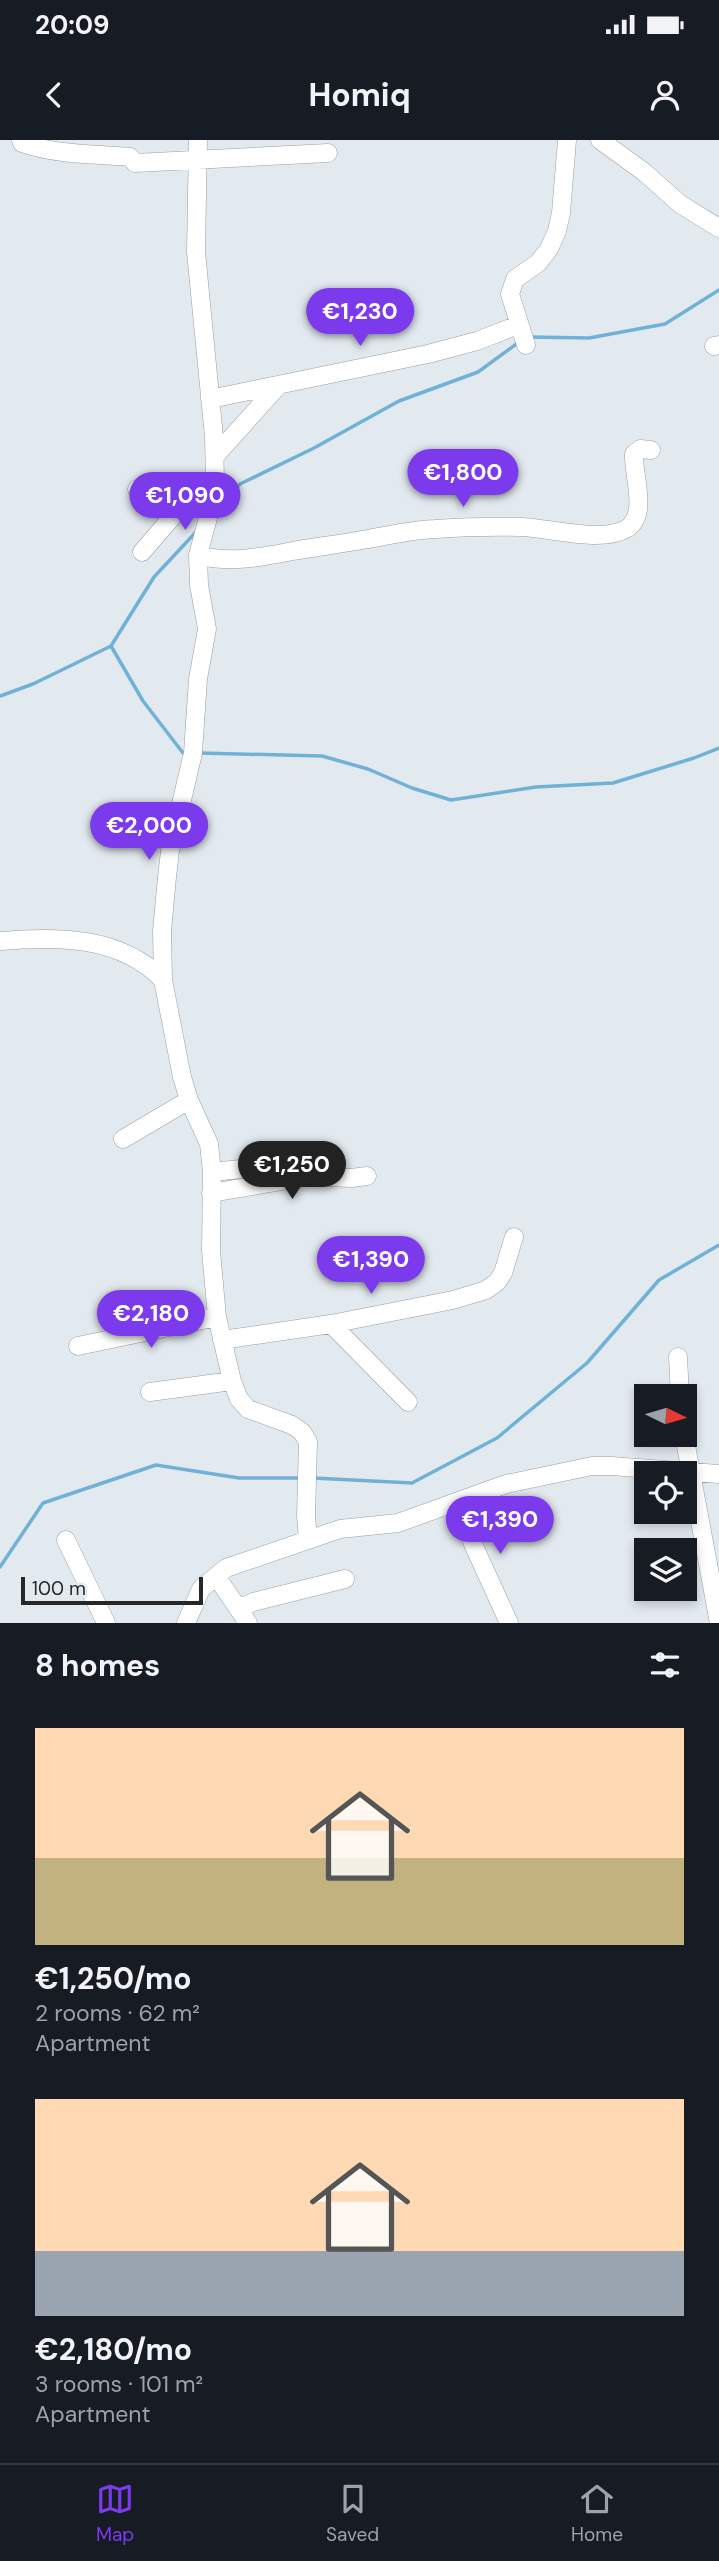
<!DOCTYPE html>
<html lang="en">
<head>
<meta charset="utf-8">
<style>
	:root { --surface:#171b24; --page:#20242c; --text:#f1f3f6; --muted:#9ea1a6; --line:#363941; --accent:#7c3aed }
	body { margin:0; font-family:"DM Sans",sans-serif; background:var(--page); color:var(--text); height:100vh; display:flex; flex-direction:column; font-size:26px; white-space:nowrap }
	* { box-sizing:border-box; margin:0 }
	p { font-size:23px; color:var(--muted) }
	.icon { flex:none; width:38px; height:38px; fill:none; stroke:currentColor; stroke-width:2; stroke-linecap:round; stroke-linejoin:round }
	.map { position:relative; height:1483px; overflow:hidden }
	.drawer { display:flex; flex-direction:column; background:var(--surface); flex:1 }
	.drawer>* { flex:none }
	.needle { width:46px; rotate:95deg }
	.buttons { position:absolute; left:634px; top:1244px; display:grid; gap:14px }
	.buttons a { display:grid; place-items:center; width:63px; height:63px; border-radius:0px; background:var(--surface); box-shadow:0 4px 10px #0003; font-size:35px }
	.scale { position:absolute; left:21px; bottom:18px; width:182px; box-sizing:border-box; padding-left:7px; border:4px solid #252729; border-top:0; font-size:19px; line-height:24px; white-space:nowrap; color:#252729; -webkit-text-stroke:5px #e3eaef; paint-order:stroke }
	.price { position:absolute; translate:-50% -60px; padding:0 16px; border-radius:24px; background:var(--accent); color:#fff; font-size:23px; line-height:46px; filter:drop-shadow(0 2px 4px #0008) }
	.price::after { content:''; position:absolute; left:50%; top:42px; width:21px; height:16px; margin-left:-10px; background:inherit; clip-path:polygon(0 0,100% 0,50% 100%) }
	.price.active { background:#222; color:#fff }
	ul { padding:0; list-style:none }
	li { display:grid; align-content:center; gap:14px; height:371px; padding:0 35px }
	li span { display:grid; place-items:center; height:217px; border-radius:0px; color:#555 }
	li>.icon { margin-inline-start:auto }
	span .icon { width:126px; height:126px; fill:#fffc; stroke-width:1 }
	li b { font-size:30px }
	h2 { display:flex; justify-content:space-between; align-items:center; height:84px; padding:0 35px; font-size:30px }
	.status { display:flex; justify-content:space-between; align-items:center; height:49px; padding:0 35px; background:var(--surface); direction:ltr }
	.status svg { height:19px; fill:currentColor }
	header { display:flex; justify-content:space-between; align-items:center; height:91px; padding:0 35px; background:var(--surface); font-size:32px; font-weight:700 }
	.tab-bar { display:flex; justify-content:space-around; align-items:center; height:98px; border-top:2px solid var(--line); background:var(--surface); font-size:19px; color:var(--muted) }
	.tab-bar a { display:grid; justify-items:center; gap:4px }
	.tab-bar .active { color:var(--accent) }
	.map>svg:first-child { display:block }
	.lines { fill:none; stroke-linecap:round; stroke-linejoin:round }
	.stream { stroke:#6fb1d7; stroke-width:3.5 }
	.minor-casing { stroke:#989ea4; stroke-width:19 }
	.minor { stroke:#fff; stroke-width:18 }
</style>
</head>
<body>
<div class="status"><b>20:09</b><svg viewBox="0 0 49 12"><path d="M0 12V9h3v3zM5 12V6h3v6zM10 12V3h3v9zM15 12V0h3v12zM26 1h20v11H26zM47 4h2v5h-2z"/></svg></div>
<header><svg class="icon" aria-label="back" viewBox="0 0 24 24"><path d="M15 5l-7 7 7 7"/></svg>Homiq<svg class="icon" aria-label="person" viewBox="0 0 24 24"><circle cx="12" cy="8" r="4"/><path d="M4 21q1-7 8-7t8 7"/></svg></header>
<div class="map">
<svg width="719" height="1483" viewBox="0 0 719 1483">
	<rect width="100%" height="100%" fill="#e3eaef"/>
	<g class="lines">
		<path class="stream" d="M530 197 589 198 665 184 719 150
			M218 369 240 344 314 308 399 261 478 232 519 202
			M111 506 143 561 183 613H189
			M0 556 33 544 111 506 154 437 196 392
			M200 613 322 616 368 629 412 648 451 660 536 647 613 643 694 618 719 608
			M313 1338 412 1343 497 1298 587 1223 659 1140 719 1105
			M0 1427 43 1363 156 1325 239 1338H302"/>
		<defs>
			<path id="minor" d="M21 0 22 3C57 15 93 14 130 17L135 23 328 13
				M198 0 196 112 214 297 215 341 209 374 198 415 199 445 207 489 198 539 193 613 170 711 167 737 162 791 163 840 182 937 189 960 209 1004 212 1032 211 1111 217 1177 232 1241 239 1259 248 1269 292 1285 302 1292 308 1302 306 1376 308 1399
				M600 0 644 32 680 64 719 88
				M526 205 510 154 515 139 538 123 549 109 557 91 561 73 567 0
				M714 206 719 205
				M210 259 428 214 477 201 518 185
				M215 316 278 246
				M137 349 162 346 198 347
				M142 412 198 347 214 346
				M198 415C230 424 261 417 293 411 314 407 335 405 356 401 383 397 408 390 435 389 464 387 492 386 521 387 550 388 601 403 626 389 649 376 633 336 634 314L640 309 651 310
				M0 801C57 796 121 796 163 840
				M123 999 189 960
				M212 1032 241 1029
				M211 1053 311 1036 351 1038 367 1036
				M331 1184 408 1262
				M222 1200 331 1184 453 1160 486 1150 497 1142 503 1133 514 1097
				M78 1206 217 1177
				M678 1217 680 1256
				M150 1252 232 1241
				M684 1295 719 1483
				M459 1361 473 1404 509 1483
				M66 1400 106 1483
				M216 1436 248 1483
				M238 1469 253 1462 345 1439
				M186 1483 201 1449 226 1428 340 1389 398 1383 506 1344 592 1326H611L719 1334"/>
		</defs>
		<use href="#minor" class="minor-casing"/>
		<use href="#minor" class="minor"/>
	</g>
</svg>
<div class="buttons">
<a><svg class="needle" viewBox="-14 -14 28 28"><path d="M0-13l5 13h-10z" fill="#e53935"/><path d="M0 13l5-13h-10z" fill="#9ea1a6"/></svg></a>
<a><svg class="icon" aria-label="locate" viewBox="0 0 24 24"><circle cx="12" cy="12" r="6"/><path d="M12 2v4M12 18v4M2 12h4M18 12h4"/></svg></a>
<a><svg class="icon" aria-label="layers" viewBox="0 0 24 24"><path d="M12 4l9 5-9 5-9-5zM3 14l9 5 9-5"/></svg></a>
</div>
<div class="scale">100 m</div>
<b class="price" style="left:360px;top:208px">€1,230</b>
<b class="price" style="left:463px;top:369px">€1,800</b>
<b class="price" style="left:185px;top:392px">€1,090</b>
<b class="price" style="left:149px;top:722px">€2,000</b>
<b class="price active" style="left:292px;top:1061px">€1,250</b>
<b class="price" style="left:371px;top:1156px">€1,390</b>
<b class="price" style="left:151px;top:1210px">€2,180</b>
<b class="price" style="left:500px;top:1416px">€1,390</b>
</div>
<section class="drawer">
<h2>8 homes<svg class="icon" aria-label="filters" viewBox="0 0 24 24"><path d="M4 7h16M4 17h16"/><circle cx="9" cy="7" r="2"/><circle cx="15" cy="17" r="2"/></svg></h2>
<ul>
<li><span style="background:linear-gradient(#ffd9b3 60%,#c2b280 0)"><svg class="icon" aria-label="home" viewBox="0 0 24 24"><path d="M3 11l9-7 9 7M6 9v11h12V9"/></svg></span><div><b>€1,250/mo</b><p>2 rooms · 62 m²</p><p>Apartment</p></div></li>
<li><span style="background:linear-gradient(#ffd9b3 70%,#9aa5b1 0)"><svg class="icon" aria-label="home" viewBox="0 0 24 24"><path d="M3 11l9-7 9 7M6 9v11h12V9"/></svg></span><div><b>€2,180/mo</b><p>3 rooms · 101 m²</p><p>Apartment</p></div></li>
</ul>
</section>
<nav class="tab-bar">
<a class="active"><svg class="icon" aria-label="map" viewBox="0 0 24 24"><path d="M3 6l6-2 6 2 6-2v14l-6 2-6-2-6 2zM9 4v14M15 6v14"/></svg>Map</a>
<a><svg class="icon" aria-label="saved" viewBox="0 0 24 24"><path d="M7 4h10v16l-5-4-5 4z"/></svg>Saved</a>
<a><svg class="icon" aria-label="home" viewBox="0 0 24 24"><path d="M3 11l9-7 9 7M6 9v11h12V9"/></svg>Home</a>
</nav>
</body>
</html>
